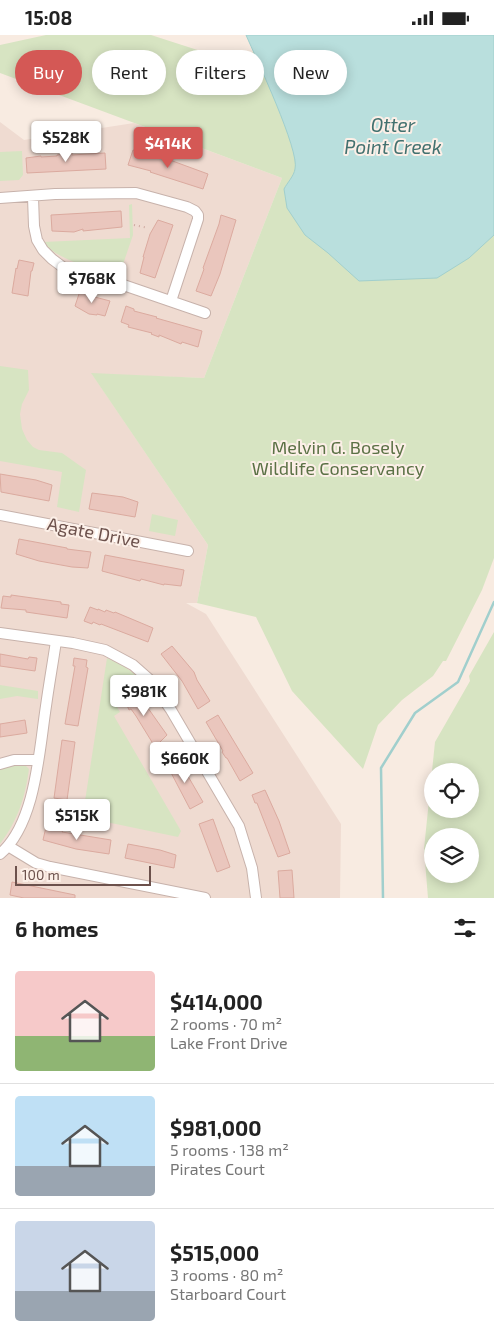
<!DOCTYPE html>
<html lang="en">
<head>
<meta charset="utf-8">
<style>
	:root { --surface:#fff; --page:#f6f6f6; --text:#222; --muted:#767676; --line:#e0e0e0; --accent:#d45855 }
	body { margin:0; font-family:"Exo 2",sans-serif; background:var(--page); color:var(--text); height:100vh; display:flex; flex-direction:column; font-size:19px; white-space:nowrap }
	* { box-sizing:border-box; margin:0 }
	p { font-size:16px; color:var(--muted) }
	.icon { flex:none; width:28px; height:28px; fill:none; stroke:currentColor; stroke-width:2; stroke-linecap:round; stroke-linejoin:round }
	.map { position:relative; height:863px; overflow:hidden }
	.sheet { display:flex; flex-direction:column; background:var(--surface); flex:1 }
	.sheet>* { flex:none }
	.banner { position:absolute; left:15px; top:15px; width:465px; height:45px; display:flex; gap:10px }
	.fabs { position:absolute; left:424px; top:728px; display:grid; gap:10px }
	.fabs a { display:grid; place-items:center; width:55px; height:55px; border-radius:50%; background:var(--surface); box-shadow:0 2px 12px #0003; font-size:25px }
	.scale { position:absolute; left:15px; bottom:12px; width:136px; box-sizing:border-box; padding-left:5px; border:2px solid #6c514c; border-top:0; font-size:14px; line-height:18px; white-space:nowrap; color:#6c514c; -webkit-text-stroke:4px #fcefe7; paint-order:stroke }
	.price { position:absolute; translate:-50% -42px; padding:0 11px; border-radius:5px; background:#fff; color:#222; font-size:16px; line-height:32px; filter:drop-shadow(0 1px 2px #0008) }
	.price::after { content:''; position:absolute; left:50%; top:30px; width:15px; height:11px; margin-left:-8px; background:inherit; clip-path:polygon(0 0,100% 0,50% 100%) }
	.price.active { background:var(--accent); color:#fff }
	ul { padding:0; list-style:none }
	li { display:flex; align-items:center; gap:15px; height:125px; padding:0 15px }
	li+li { border-top:1px solid var(--line) }
	li span { display:grid; place-items:center; flex:none; width:140px; height:100px; border-radius:5px; color:#555 }
	li>.icon { margin-inline-start:auto }
	span .icon { width:60px; height:60px; fill:#fffc; stroke-width:1 }
	li b { font-size:21px }
	h2 { display:flex; justify-content:space-between; align-items:center; height:60px; padding:0 15px; font-size:21px }
	.tag { padding:0 18px; border-radius:22px; background:var(--surface); box-shadow:0 2px 12px #0003; font-size:18px; line-height:45px }
	.tag.active { background:var(--accent); color:#fff }
	.status { display:flex; justify-content:space-between; align-items:center; height:35px; padding:0 25px; background:var(--surface); direction:ltr }
	.status svg { height:14px; fill:currentColor }
	.map>svg:first-child { display:block }
	.residential { fill:#efdbd1 }
	.green { fill:#d7e4c2; fill-rule:evenodd }
	.water { fill:#b9dfdd; stroke:#a1cfcd }
	.lines { fill:none; stroke-linecap:round; stroke-linejoin:round }
	.stream { stroke:#a1cfcd; stroke-width:2.5 }
	.building { fill:#eac6bd; stroke:#dbaa9f }
	.minor-casing { stroke:#c7b2ab; stroke-width:12 }
	.path { stroke:#cea9a1; stroke-width:2; stroke-dasharray:1 4; stroke-linecap:butt }
	.minor { stroke:#fff; stroke-width:10 }
	.labels { text-anchor:middle; dominant-baseline:central; stroke-width:4; stroke-linejoin:round; paint-order:stroke }
	.park-label { font-size:18px; fill:#5b7145; stroke:#fcefe7 }
	.street-label { font-size:18px; fill:#6c514c; stroke:#fcefe7 }
	.water-label { font-size:19px; font-style:italic; fill:#42716f; stroke:#fcefe7 }
</style>
</head>
<body>
<div class="status"><b>15:08</b><svg viewBox="0 0 49 12"><path d="M0 12V9h3v3zM5 12V6h3v6zM10 12V3h3v9zM15 12V0h3v12zM26 1h20v11H26zM47 4h2v5h-2z"/></svg></div>
<div class="map">
<svg width="494" height="863" viewBox="0 0 494 863">
	<rect width="100%" height="100%" fill="#f8ebe1"/>
	<path class="residential" d="M0 87 24 105 134 88 282 143 204 343 92 339 208 510 197 568H186L206 579 341 789 340 863H0Z"/>
	<path class="green" d="M46 0H151L247 31 260 0H494V523L482 555 446 626H443L433 641 402 665 378 690 363 734 292 656 256 582 197 568 208 510 91 338 204 343 282 143 0 38V10Z
		M22 116 23 140 19 145 0 146V117Z
		M132 169 133 200 119 241C96 233 59 227 43 207L130 203 129 170Z
		M0 331 28 335 29 355 22 369 20 379 22 394 27 405 33 412 39 415 62 418 86 435 79 477 57 472 62 437 0 426Z
		M152 479 178 485 175 501 149 496Z
		M494 597V863H428L424 814 435 707 470 646 469 641ZM432 736H470V774H432ZM470 801V839H432V801Z
		M107 623 122 630 138 641 124 654 111 662 120 677 114 681 181 796 178 802 92 784V780L83 779Z
		M0 650 38 656V664L17 661 0 664Z
		M23 728 29 734C25 763 18 785 0 809V733Z"/>
	<path class="water" d="M246 0H494V200L469 223 437 243 359 246 328 218 305 200 287 173 284 154C287 148 294 141 295 134 300 116 256 23 246 0Z"/>
	<g class="lines">
		<path class="stream" d="M383 863 381 733 415 678 458 647 494 567"/>
	</g>
	<path class="building" d="M133 115 148 119V117L208 139 203 154 150 137 151 136 128 130Z
		M72 118V120L105 118 106 134 27 138 26 123 41 121V122L57 121V120Z
		M121 176 122 192 83 196V194L74 197 52 196 51 180Z
		M221 180 236 185 220 239 211 261 196 256 204 234 203 233 219 189Z
		M158 185 173 190 155 243 140 238 144 222H143L150 199Z
		M19 225 34 228 32 236H31L28 261 12 258 16 233 17 234Z
		M80 256 88 259 87 260 110 266 105 281 97 279V280L89 279 75 271Z
		M126 271 134 274V276L157 282 156 283 202 296 198 312 182 307 181 309 159 300V302L151 299 152 298 128 292 129 290 121 287Z
		M0 439 36 445 52 450 49 466 1 457Z
		M92 458 123 462 138 467 135 482 89 474Z
		M19 504 67 513V514L91 517 88 533 72 532 39 526 16 519Z
		M105 520 184 535 181 551 164 549V550L141 544 140 546 102 536Z
		M11 560 61 567V569L69 570 67 583 26 577V575L1 573 3 561 11 562Z
		M90 572 98 575V574L105 577 106 575 114 578 115 577 153 593 148 607 101 589 100 590 93 587 92 589 84 586Z
		M172 611 194 637 197 645 210 666 198 674 182 646 161 619Z
		M0 619 28 624 29 622 37 623 35 636 0 631Z
		M74 623 87 625 86 632 88 633 78 691 65 689 75 631H73Z
		M132 653 142 667 143 666 167 700 155 712 136 681 131 674 129 675 126 668 124 669 119 661Z
		M218 680 253 738 240 746 227 723H226L222 717 223 716 206 687Z
		M25 685 27 698 0 702V689Z
		M62 705 75 707 67 765 54 763Z
		M178 724 203 767 190 774 167 730Z
		M265 755 279 786 290 818 278 822 257 768H255L252 760Z
		M213 784 230 832 217 837 199 789Z
		M46 792 63 795 62 797 111 805 109 819 76 814 43 805Z
		M128 809 160 815 176 820 174 833 125 823Z
		M292 835 294 863H280L278 836Z
		M12 847 75 860V863H24L10 860Z"/>
	<g class="lines">
		<defs>
			<path id="minor" d="M33 162 34 191 37 205 43 215 52 224 64 233 103 243 205 278
				M0 163 55 159 136 158 187 172 195 176 198 180V184L171 266
				M0 480 188 516
				M0 598 73 608 105 615 133 630 150 645 171 675 239 791 252 833 256 863
				M0 729 14 725H38
				M8 811 36 828 50 832 205 863
				M0 819C36 788 39 716 46 671 49 649 53 627 56 606"/>
		</defs>
		<use href="#minor" class="minor-casing"/>
		<path class="path" d="M134 190 148 193"/>
		<use href="#minor" class="minor"/>
	</g>
	<g class="labels">
		<g class="park-label">
			<text x="338" y="412">Melvin G. Bosely<tspan x="338" dy="21">Wildlife Conservancy</tspan></text>
		</g>
		<g class="street-label">
			<text transform="translate(94 497) rotate(11)">Agate Drive</text>
		</g>
		<g class="water-label">
			<text x="393" y="89">Otter<tspan x="393" dy="22">Point Creek</tspan></text>
		</g>
	</g>
</svg>
<div class="fabs">
<a><svg class="icon" aria-label="locate" viewBox="0 0 24 24"><circle cx="12" cy="12" r="6"/><path d="M12 2v4M12 18v4M2 12h4M18 12h4"/></svg></a>
<a><svg class="icon" aria-label="layers" viewBox="0 0 24 24"><path d="M12 4l9 5-9 5-9-5zM3 14l9 5 9-5"/></svg></a>
</div>
<div class="scale">100 m</div>
<b class="price" style="left:66px;top:128px">$528K</b>
<b class="price active" style="left:168px;top:134px">$414K</b>
<b class="price" style="left:92px;top:269px">$768K</b>
<b class="price" style="left:144px;top:682px">$981K</b>
<b class="price" style="left:185px;top:749px">$660K</b>
<b class="price" style="left:77px;top:806px">$515K</b>
<div class="banner">
<a class="tag active">Buy</a>
<a class="tag">Rent</a>
<a class="tag">Filters</a>
<a class="tag">New</a>
</div>
</div>
<section class="sheet">
<h2>6 homes<svg class="icon" aria-label="filters" viewBox="0 0 24 24"><path d="M4 7h16M4 17h16"/><circle cx="9" cy="7" r="2"/><circle cx="15" cy="17" r="2"/></svg></h2>
<ul>
<li><span style="background:linear-gradient(#f6c9c9 65%,#8fb573 0)"><svg class="icon" aria-label="home" viewBox="0 0 24 24"><path d="M3 11l9-7 9 7M6 9v11h12V9"/></svg></span><div><b>$414,000</b><p>2 rooms · 70 m²</p><p>Lake Front Drive</p></div></li>
<li><span style="background:linear-gradient(#bfe0f5 70%,#9aa5b1 0)"><svg class="icon" aria-label="home" viewBox="0 0 24 24"><path d="M3 11l9-7 9 7M6 9v11h12V9"/></svg></span><div><b>$981,000</b><p>5 rooms · 138 m²</p><p>Pirates Court</p></div></li>
<li><span style="background:linear-gradient(#c9d6e8 70%,#9aa5b1 0)"><svg class="icon" aria-label="home" viewBox="0 0 24 24"><path d="M3 11l9-7 9 7M6 9v11h12V9"/></svg></span><div><b>$515,000</b><p>3 rooms · 80 m²</p><p>Starboard Court</p></div></li>
</ul>
</section>
</body>
</html>
